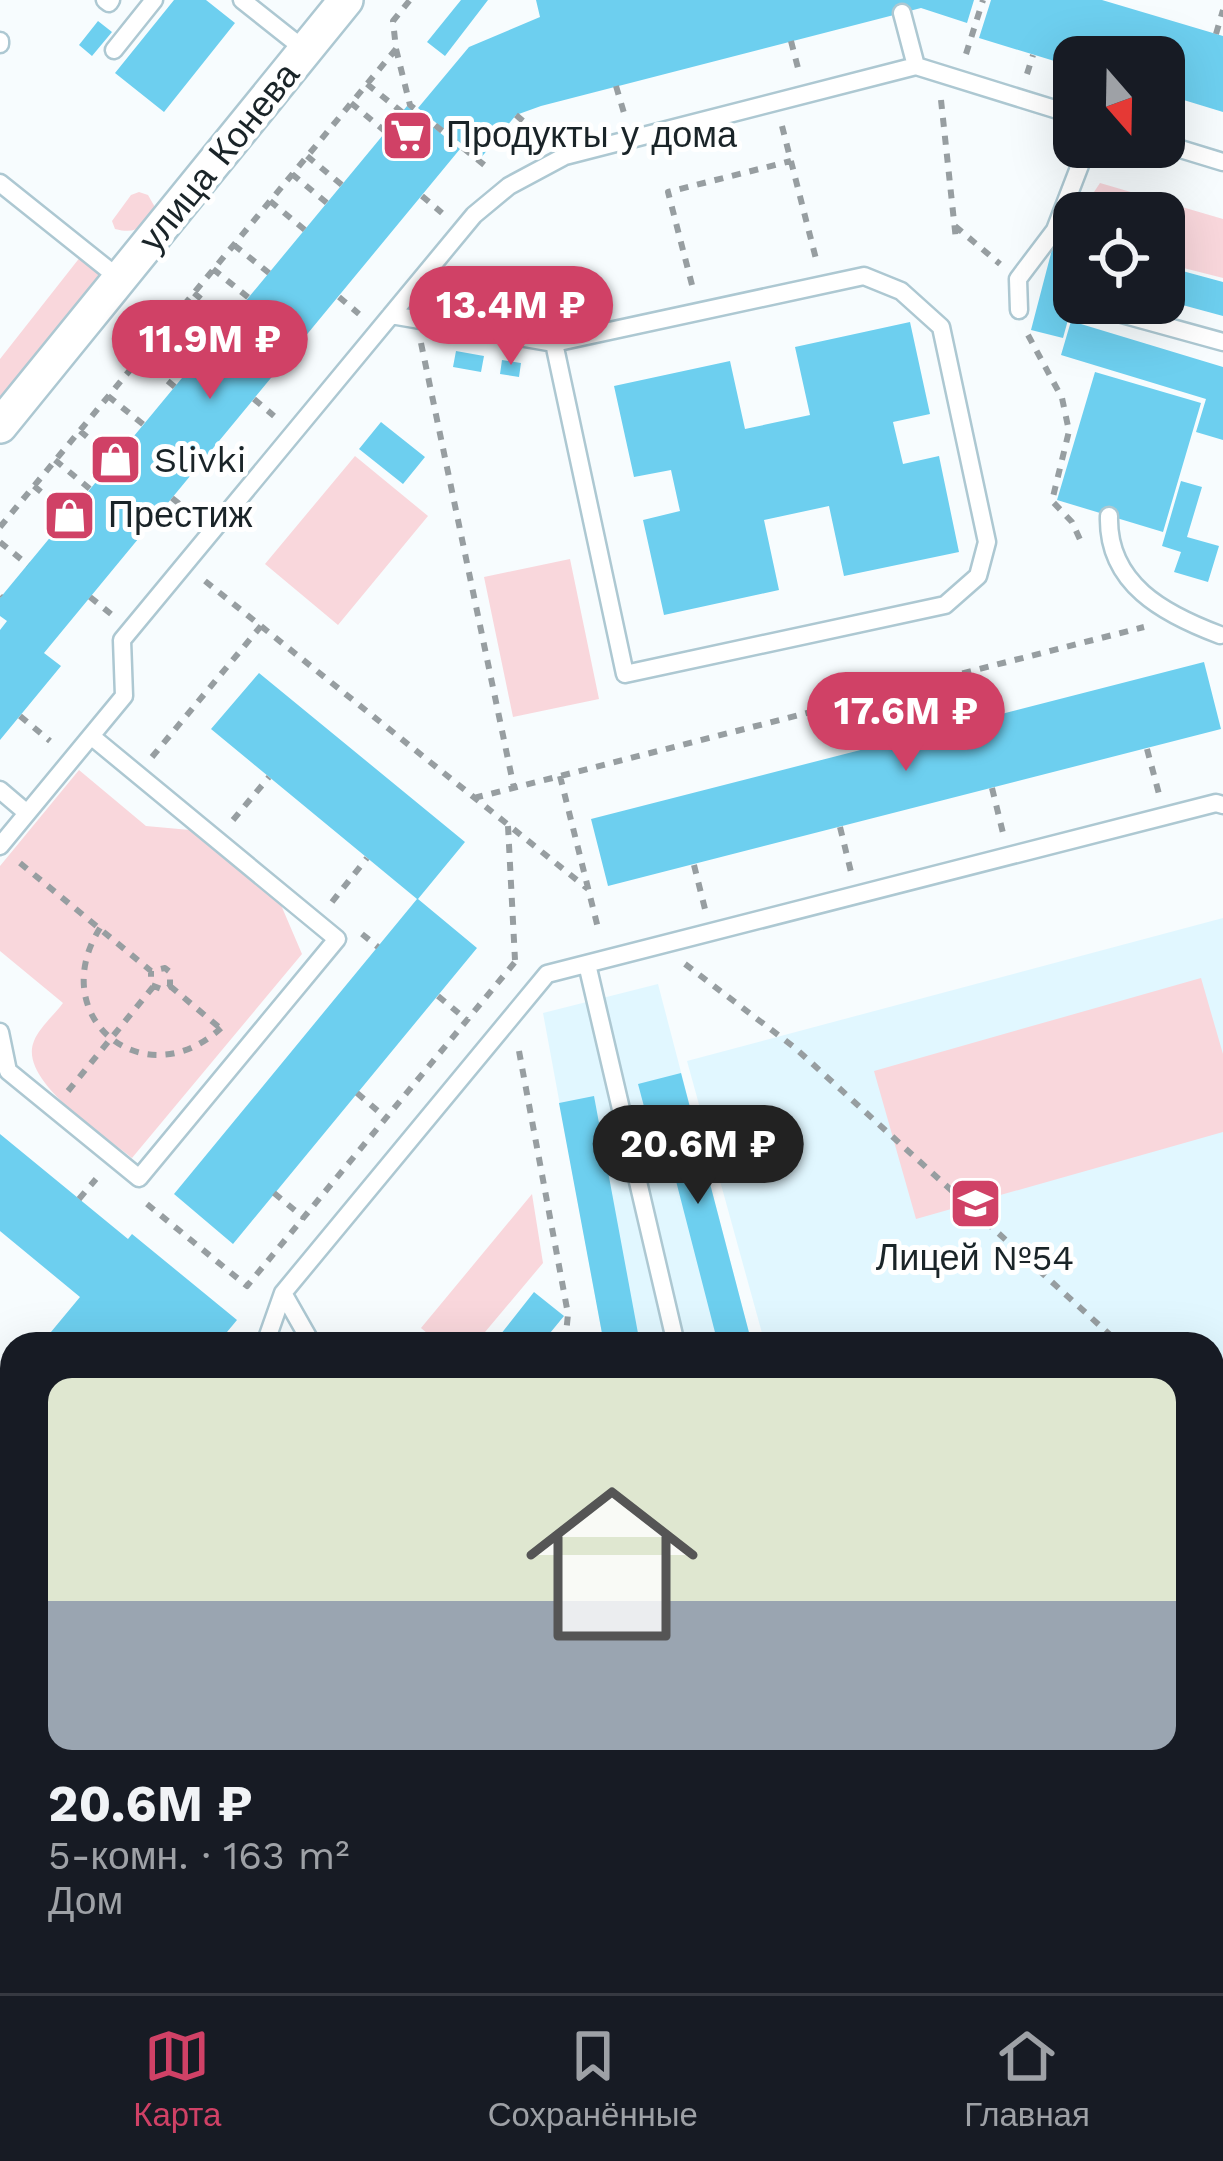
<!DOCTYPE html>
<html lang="ru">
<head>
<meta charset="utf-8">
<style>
	:root { --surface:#171b24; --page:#242831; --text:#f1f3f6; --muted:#9ea1a6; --line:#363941; --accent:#d04166 }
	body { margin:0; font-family:"Work Sans",sans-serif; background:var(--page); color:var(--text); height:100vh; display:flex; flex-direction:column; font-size:45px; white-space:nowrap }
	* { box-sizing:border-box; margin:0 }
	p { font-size:39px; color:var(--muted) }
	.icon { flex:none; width:66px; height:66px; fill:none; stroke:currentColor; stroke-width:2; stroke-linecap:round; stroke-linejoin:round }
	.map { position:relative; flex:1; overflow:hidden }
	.drawer { position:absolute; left:0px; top:1332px; width:1224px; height:663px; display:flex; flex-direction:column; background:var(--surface); border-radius:36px 36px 0 0; box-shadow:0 12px 48px #0002 }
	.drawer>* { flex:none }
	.needle { width:78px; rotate:160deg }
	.buttons { position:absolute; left:1053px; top:36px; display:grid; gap:24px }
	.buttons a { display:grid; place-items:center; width:132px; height:132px; border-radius:24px; background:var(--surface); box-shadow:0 12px 48px #0002; font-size:60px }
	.price { position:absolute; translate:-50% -102px; padding:0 27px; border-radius:42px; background:var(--accent); color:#fff; font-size:39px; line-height:78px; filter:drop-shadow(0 3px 6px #0008) }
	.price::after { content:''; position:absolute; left:50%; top:72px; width:36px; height:27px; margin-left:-18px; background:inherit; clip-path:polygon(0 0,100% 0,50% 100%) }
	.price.selected { background:#222; color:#fff }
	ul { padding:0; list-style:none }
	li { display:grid; align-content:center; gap:24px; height:636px; padding:0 48px }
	li span { display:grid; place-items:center; height:372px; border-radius:24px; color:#555 }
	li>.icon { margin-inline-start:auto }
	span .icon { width:216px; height:216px; fill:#fffc; stroke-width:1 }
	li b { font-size:51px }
	.menu { display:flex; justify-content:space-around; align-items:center; height:168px; border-top:3px solid var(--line); background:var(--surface); font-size:33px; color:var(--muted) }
	.menu a { display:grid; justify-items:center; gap:6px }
	.menu .selected { color:var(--accent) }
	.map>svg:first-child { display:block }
	.built { fill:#e1f7ff }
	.green { fill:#f9d7dc }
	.building { fill:#6dcfef }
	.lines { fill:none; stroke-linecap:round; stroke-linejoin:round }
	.lane-casing { stroke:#adc8d2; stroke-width:21 }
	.street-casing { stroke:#adc8d2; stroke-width:38 }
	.path { stroke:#979ea1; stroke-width:6; stroke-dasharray:9 9; stroke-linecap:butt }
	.lane { stroke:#fff; stroke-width:16 }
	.street { stroke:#fff; stroke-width:33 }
	.labels { text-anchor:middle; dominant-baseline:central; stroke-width:10; stroke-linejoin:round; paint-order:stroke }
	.poi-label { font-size:36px; fill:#1a2428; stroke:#fff; text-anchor:start }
	.street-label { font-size:36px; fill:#1a2428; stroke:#fff }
</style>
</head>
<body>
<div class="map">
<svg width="1223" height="1993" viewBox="0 0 1223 1993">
	<rect width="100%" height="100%" fill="#f7fcfe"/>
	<path class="built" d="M1223 918V1458L1212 1461V1344H765L687 1061Z
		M658 984 752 1344H604L543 1013Z"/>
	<path class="green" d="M1100 183 1223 219V278L1164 263V213H1080Z
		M139 192 148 195 156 209C143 226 138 235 115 229L112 221 131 195Z
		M81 256 99 270 101 277 0 406V359Z
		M355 456 428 516 338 625 265 564Z
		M570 559 599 699 513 717 484 577Z
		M79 770 146 826 190 830 281 905 302 954 132 1158C105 1135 17 1081 34 1041 39 1028 54 1015 63 1003L0 951V866Z
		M1201 978 1223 1054V1132L916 1219 874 1071Z
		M532 1194 543 1263 475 1344H440L421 1328Z
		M1223 1504V1625L1212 1628V1507Z"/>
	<path class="building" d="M174 0H206L235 23 164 112 115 73Z
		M461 0H488L445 56 427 42Z
		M536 0H974L967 23 921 8 541 106 516 115 480 159 418 108 469 47 540 17Z
		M991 0H1102L1223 36V112L1164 94V57H1074V67L979 38Z
		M98 21 112 32 92 56 79 45Z
		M407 106 460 149 44 653 61 666 0 740V630L7 621 0 616V598Z
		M1055 238 1074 243V298L1063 338 1031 330Z
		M1164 266 1223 282V316L1164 300Z
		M1071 321 1223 367V440L1196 432 1206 399 1061 355Z
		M910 322 930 414 893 422 903 464 939 456 959 552 844 576 829 506 764 520 779 590 664 615 643 520 680 511 671 470 634 477 614 386 730 361 745 429 810 415 795 347Z
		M456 351 484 356 481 372 453 367Z
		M502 360 521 363 519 377 500 374Z
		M1095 372 1201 403 1163 532 1057 500Z
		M381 422 425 457 403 484 359 449Z
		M1181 481 1202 487 1187 537 1219 546 1208 582 1174 572 1181 552 1162 546Z
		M1204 662 1221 729 608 886 591 819Z
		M259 673 465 842 418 899 477 948 233 1244 174 1194 417 899 211 729Z
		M681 1073 752 1344H718L658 1111 646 1114 638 1084Z
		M594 1096 640 1344H604L559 1103Z
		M0 1134 128 1239 132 1234 237 1320 217 1344H41L80 1297 0 1231Z
		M534 1292 564 1316 541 1344H493Z
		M0 1600 12 1611V1709L0 1698Z
		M1223 1688V1786H1222L1212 1751V1691Z
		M65 1983H170L161 1993H56Z
		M372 1983H505L517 1993H384Z"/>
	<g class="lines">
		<defs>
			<path id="lane" d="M105 0 109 3 111 0
				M242 0 305 50
				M0 41V44
				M114 50 154 0
				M916 66 1074 115
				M1164 144 1223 162
				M0 183 120 279
				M1096 307 1223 342
				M1019 310 1018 279 1055 230 1087 147
				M391 315 554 343 864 276 901 291 941 327 987 542 978 576 945 605 625 674 554 343
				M1109 516C1107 584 1164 614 1220 635
				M0 790 27 813
				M0 846 124 696 122 640 474 215 509 186 565 156 916 66 902 13
				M587 964 676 1344
				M0 1032 8 1071 139 1178 337 939 91 736
				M283 1293 312 1344
				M265 1344 283 1293 547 974 1216 803 1223 805
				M1212 1396 1223 1393
				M1212 1793 1223 1790
				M1212 1847 1223 1888
				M0 1850 12 1837
				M1212 1905 1223 1902
				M548 1983 560 1993
				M1156 1983 1159 1993
				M259 1993 265 1987 271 1993"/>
			<path id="street" d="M0 426 346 0
				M0 1445 12 1456
				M638 1983 642 1993"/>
		</defs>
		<use href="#lane" class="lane-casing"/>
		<use href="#street" class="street-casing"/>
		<path class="path" d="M1216 34 1223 10
			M791 41 798 68
			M396 49 410 105 488 168
			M966 54 983 0
			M1027 74 1033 55
			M367 84 402 112
			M616 86 624 113
			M941 100 956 240
			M351 103 386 132
			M516 115 544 139
			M782 126 816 259
			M307 156 342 185
			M292 174 327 203
			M422 196 442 213
			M270 201 305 230
			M955 226 1000 264
			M234 245 269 273
			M213 269 249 298
			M692 285 668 192 791 161
			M194 293 229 322
			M339 297 359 314
			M173 320 207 349
			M1028 335 1062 398 1069 431 1052 501 1072 522 1083 546
			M421 343 514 788
			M140 358 175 387
			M108 396 144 425
			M254 399 274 416
			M80 431 115 460
			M55 460 90 489
			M34 486 69 515
			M172 498 192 514
			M0 527 396 49 393 21 410 0
			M0 542 28 565
			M205 581 588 889
			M0 596 1 597
			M90 597 111 614
			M20 716 50 741
			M1147 749 1159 794
			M152 757 261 626
			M560 776 599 932
			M992 788 1003 833
			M474 798 1144 627
			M233 820 269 777
			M508 826 515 960
			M840 827 851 872
			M20 863 151 971 165 968 170 972V986L164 990 151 985V971
			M694 865 705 909
			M332 902 367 858
			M100 928C44 1017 144 1099 221 1028
			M362 934 378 947
			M685 964 794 1047 1120 1344
			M170 986 220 1028
			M438 996 467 1020
			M519 1051 568 1314 565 1344
			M68 1091 153 987
			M357 1093 386 1118
			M274 1193 304 1218
			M79 1199 96 1179
			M147 1204 247 1286 515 962 522 960
			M1212 1358 1223 1355
			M0 1761 12 1772
			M187 1983 198 1993
			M326 1983 338 1993
			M696 1983 703 1993
			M969 1983 972 1993
			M1122 1983 1124 1993
			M12 1993 20 1983
			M214 1993 223 1983
			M899 1993 934 1983"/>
		<use href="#lane" class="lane"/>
		<use href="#street" class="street"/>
	</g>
	<defs>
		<symbol id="supermarket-square" viewBox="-11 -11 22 22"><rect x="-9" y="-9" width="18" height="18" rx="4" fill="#d04166" stroke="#fff"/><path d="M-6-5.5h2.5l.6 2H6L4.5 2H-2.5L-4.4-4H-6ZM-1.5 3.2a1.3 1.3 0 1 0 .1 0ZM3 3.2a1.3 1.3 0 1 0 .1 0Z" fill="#fff"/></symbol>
		<symbol id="shop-square" viewBox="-11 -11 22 22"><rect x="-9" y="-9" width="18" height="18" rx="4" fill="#d04166" stroke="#fff"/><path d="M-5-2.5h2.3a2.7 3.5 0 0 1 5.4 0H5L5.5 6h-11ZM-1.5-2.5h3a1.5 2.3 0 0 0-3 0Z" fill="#fff"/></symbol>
		<symbol id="school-square" viewBox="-11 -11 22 22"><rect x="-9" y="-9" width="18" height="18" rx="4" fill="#d04166" stroke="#fff"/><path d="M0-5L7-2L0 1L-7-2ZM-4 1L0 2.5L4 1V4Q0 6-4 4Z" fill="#fff"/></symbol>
	</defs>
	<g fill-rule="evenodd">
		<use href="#supermarket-square" x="378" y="106" width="59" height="59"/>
		<use href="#shop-square" x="86" y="430" width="59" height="59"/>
		<use href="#shop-square" x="40" y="486" width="59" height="59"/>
		<use href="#school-square" x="946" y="1174" width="59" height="59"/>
	</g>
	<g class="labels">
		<g class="poi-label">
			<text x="446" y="135">Продукты у дома</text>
			<text x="154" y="460">Slivki</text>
			<text x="108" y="515">Престиж</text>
			<text x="975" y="1258" text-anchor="middle">Лицей №54</text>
		</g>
		<g class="street-label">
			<text transform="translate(219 157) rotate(-51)">улица Конева</text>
		</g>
	</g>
</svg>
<div class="buttons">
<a><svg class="needle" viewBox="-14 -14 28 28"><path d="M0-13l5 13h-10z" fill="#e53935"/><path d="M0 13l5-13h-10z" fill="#9ea1a6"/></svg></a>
<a><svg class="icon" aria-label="locate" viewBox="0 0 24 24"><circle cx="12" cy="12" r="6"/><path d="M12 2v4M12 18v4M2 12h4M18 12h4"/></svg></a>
</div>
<b class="price" style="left:511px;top:368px">13.4M ₽</b>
<b class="price" style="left:210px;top:402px">11.9M ₽</b>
<b class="price" style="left:906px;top:774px">17.6M ₽</b>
<b class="price selected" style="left:698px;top:1207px">20.6M ₽</b>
<section class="drawer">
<ul>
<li><span style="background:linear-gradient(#dfe7d0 60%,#9aa5b1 0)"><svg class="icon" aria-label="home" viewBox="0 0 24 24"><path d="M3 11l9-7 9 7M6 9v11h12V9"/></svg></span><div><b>20.6M ₽</b><p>5-комн. · 163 m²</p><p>Дом</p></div></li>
</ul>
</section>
</div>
<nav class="menu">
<a class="selected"><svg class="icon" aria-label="map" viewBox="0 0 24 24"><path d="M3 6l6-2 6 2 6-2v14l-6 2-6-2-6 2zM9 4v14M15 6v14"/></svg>Карта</a>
<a><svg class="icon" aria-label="saved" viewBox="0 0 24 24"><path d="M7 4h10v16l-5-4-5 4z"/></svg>Сохранённые</a>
<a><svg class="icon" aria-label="home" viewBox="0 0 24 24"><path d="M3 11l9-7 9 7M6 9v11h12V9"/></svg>Главная</a>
</nav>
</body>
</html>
